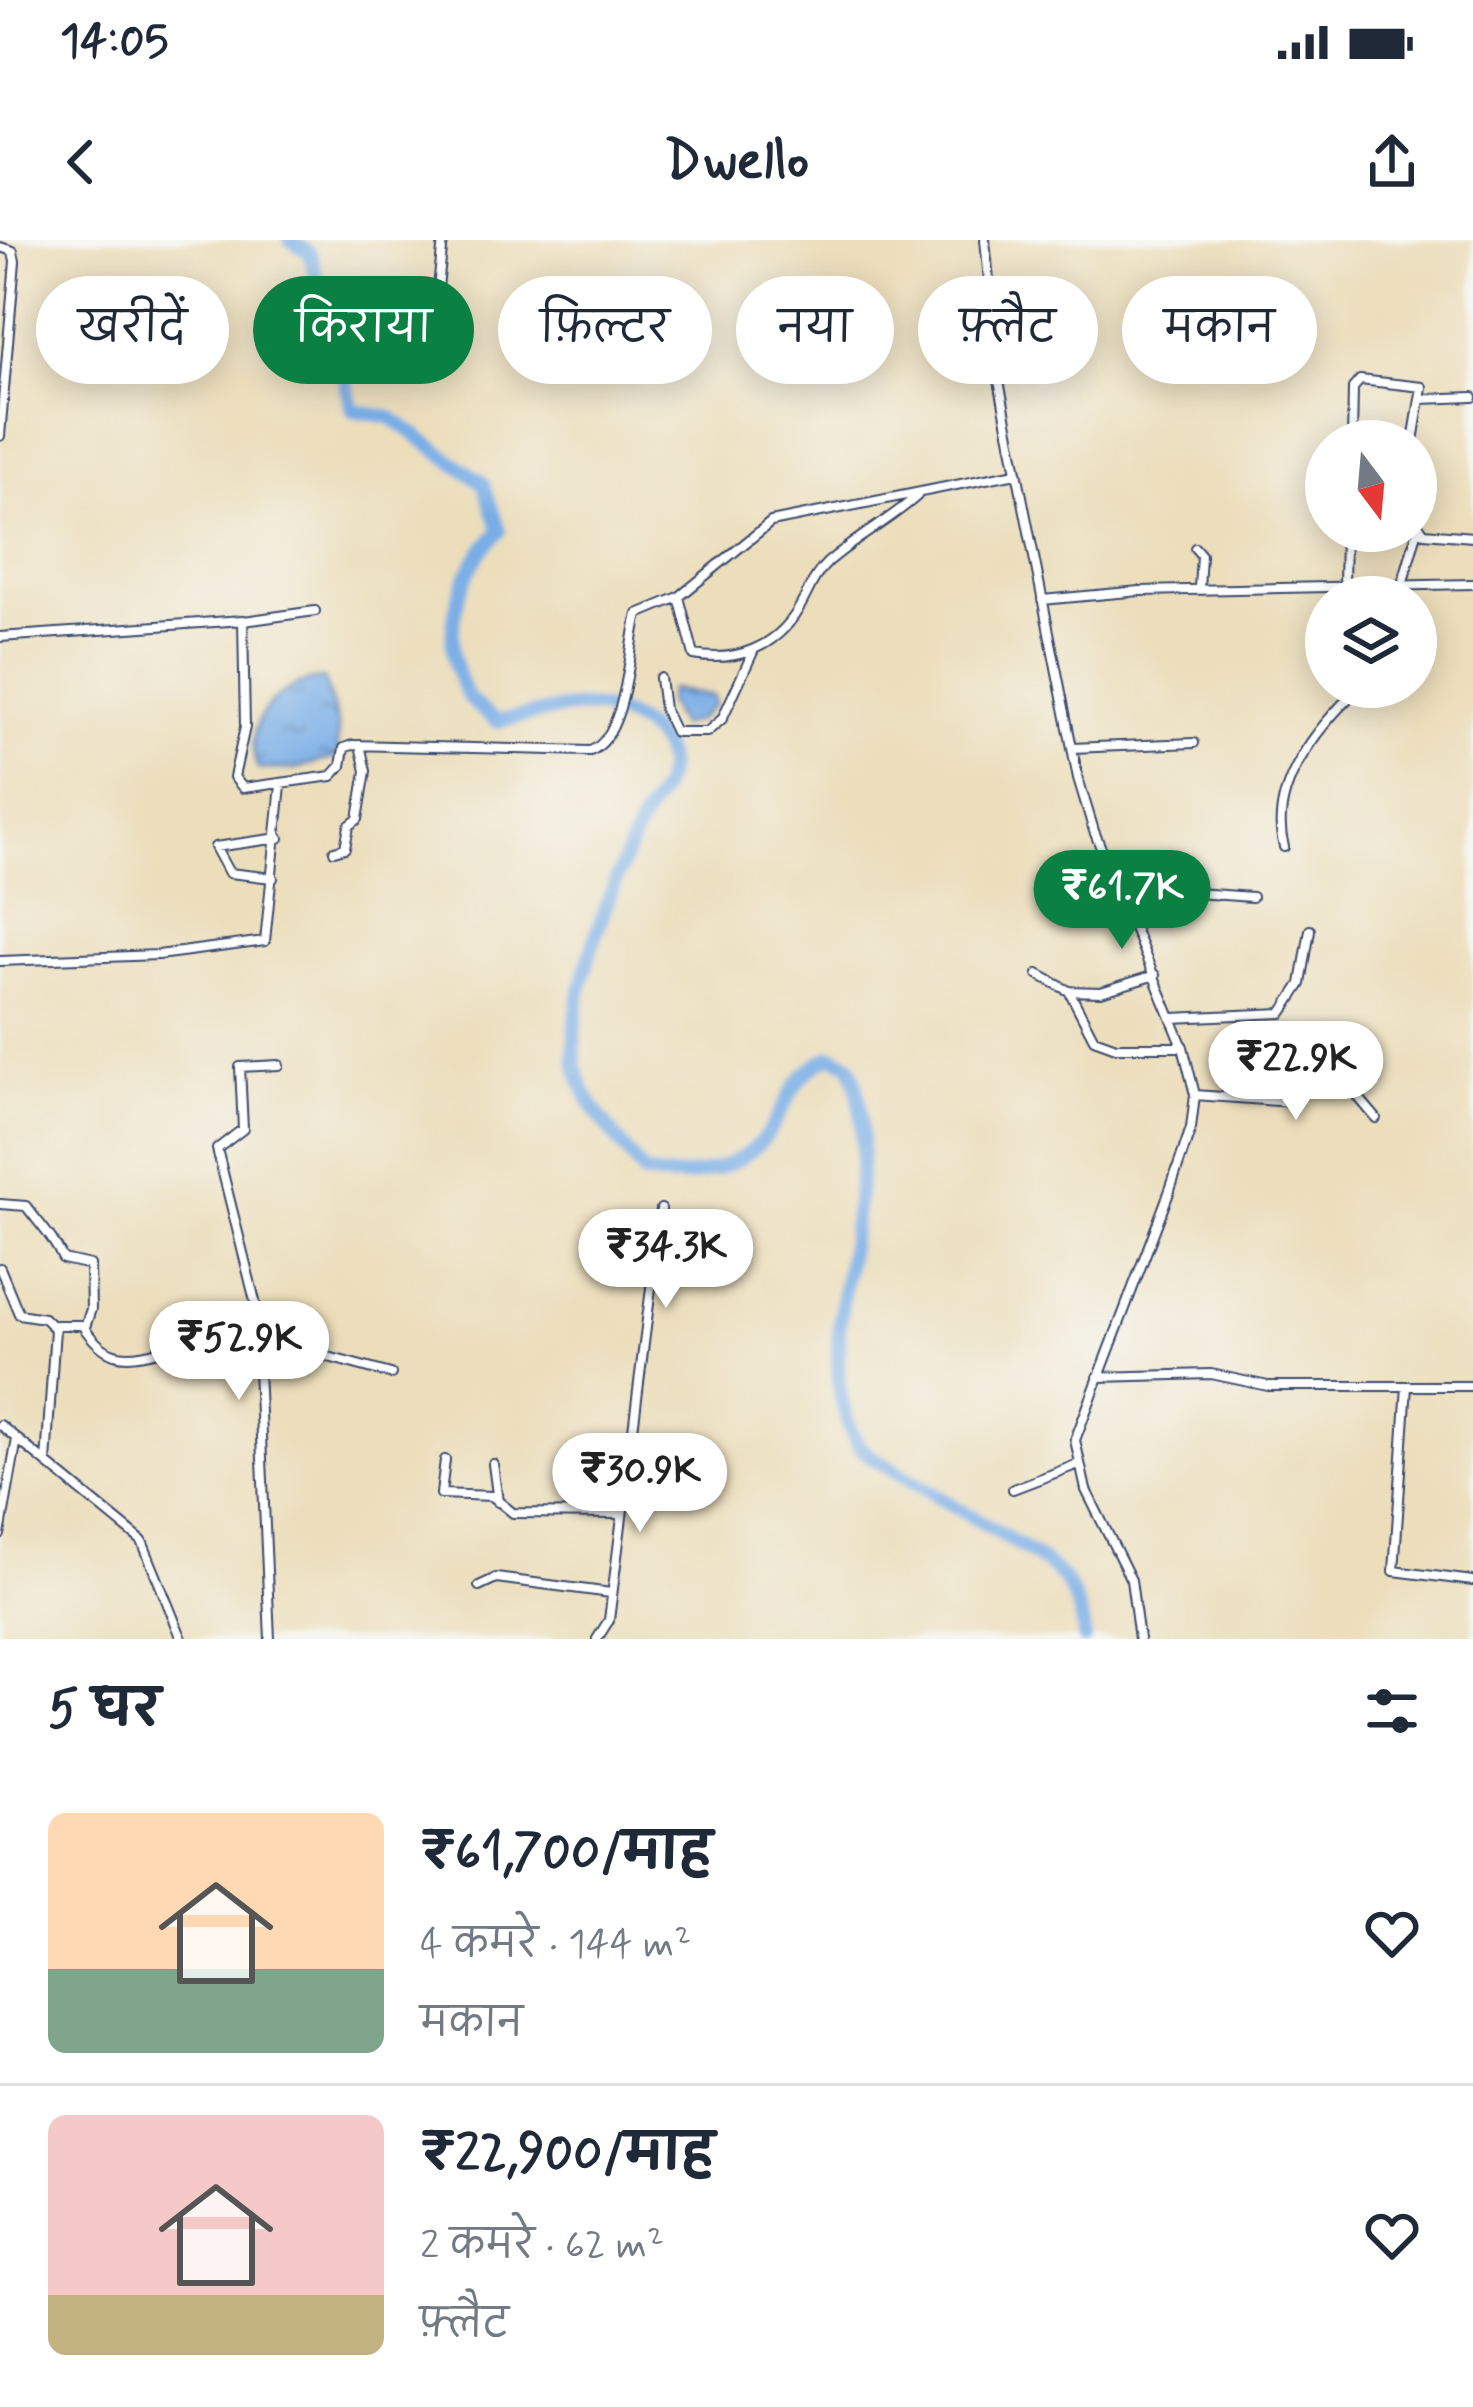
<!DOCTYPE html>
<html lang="hi">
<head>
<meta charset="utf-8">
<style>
	:root { --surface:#fff; --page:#f2f2f3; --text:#1f2937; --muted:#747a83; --line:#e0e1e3; --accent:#0b8043 }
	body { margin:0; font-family:Mynerve,"Playpen Sans Deva",sans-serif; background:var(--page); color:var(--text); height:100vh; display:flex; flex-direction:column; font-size:45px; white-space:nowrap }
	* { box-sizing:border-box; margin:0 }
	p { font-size:39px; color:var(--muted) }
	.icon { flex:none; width:66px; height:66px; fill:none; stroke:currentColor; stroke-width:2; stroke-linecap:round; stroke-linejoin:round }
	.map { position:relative; height:1399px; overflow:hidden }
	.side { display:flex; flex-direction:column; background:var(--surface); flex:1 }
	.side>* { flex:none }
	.top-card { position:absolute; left:36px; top:36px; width:1401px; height:108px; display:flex; gap:24px }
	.needle { width:78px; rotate:164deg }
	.buttons { position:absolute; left:1305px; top:180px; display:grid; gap:24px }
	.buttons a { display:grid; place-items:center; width:132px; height:132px; border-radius:50%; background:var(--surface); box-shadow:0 6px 30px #0003; font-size:60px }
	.price { position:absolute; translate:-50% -102px; padding:0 27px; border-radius:42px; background:#fff; color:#222; font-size:39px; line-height:78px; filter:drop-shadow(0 3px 6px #0008) }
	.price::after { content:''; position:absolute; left:50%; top:72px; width:36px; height:27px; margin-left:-18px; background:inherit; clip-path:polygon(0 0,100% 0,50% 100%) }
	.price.current { background:var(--accent); color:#fff }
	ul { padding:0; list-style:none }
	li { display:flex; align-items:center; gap:36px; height:300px; padding:0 48px }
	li+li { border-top:3px solid var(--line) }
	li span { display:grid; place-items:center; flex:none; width:336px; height:240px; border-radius:18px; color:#555 }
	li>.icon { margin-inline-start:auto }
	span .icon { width:144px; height:144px; fill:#fffc; stroke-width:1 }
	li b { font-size:51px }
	h2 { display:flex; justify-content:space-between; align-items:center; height:144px; padding:0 48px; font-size:51px }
	.pill { padding:0 42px; border-radius:54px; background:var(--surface); box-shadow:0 6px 30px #0003; font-size:42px; line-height:108px }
	.pill.current { background:var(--accent); color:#fff }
	.status { display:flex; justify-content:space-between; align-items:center; height:84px; padding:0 60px; background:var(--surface); direction:ltr }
	.status svg { height:33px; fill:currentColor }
	header { display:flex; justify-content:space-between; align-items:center; height:156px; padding:0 48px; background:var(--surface); font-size:54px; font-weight:700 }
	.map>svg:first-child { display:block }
	.water { fill:url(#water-ripples); stroke:#4a6ea2; stroke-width:3 }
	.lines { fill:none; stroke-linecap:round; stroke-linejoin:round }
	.river { stroke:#78ade6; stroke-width:14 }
	.minor-casing { stroke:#3a496c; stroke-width:12 }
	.minor { stroke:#fff; stroke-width:8 }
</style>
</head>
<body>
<div class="status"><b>14:05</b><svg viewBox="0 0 49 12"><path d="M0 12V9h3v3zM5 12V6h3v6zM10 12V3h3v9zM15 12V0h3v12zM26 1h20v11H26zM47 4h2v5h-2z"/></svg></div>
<header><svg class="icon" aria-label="back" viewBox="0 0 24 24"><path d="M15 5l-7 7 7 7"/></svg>Dwello<svg class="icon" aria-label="share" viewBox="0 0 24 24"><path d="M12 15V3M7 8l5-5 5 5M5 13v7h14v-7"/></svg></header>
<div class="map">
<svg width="1473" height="1399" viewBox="0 0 1473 1399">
	<defs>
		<pattern id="water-ripples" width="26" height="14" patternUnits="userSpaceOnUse" patternTransform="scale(3)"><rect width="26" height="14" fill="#78ade6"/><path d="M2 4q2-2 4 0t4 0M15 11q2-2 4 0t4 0" fill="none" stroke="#628dbe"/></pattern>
	</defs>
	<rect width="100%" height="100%" fill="#f6f6f2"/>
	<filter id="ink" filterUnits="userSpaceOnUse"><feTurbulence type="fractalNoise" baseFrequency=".00833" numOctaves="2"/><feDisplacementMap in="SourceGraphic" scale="24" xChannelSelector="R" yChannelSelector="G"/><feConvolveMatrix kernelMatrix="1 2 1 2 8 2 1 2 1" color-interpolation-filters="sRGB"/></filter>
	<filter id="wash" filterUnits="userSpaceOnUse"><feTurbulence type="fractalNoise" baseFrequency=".004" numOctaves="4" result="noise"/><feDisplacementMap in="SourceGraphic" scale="48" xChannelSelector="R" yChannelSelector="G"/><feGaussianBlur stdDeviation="2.7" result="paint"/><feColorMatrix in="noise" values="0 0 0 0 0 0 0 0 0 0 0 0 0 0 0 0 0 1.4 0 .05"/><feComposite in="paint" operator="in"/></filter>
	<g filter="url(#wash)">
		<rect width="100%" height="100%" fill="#ecdebb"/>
		<path class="water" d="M324 439 338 485 337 517 294 529H258C239 483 279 441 324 439Z
			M670 449 713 456 714 464 698 480 679 486 667 462Z"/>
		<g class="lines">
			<path class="river" d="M290 0 310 13 353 170 392 178 483 243 500 291C457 329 436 404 468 457 474 466 488 474 497 481 527 477 568 464 598 468 627 473 670 495 667 530 665 553 648 566 639 586 611 648 566 758 576 825 583 866 621 901 644 934 689 943 747 928 772 887 790 857 797 831 832 816L850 824C894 935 800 1103 857 1203 865 1216 888 1226 901 1234 932 1254 1046 1317 1063 1339 1074 1354 1085 1382 1084 1399"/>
		</g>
	</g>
	<g filter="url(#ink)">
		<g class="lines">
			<defs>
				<path id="minor" d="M985 0 999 141 1078 538 1094 591 1183 807 1195 855 1191 888 1170 950 1075 1200 1086 1250 1131 1340 1139 1399
					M0 7 13 11 15 21 0 196
					M424 69 437 58 443 0
					M1421 159 1473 157
					M1352 201 1353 148 1360 140 1422 147 1413 201
					M1416 281 1424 293 1473 297
					M1195 308 1201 315 1199 349
					M1402 345 1418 289
					M1344 346 1345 291
					M679 357 694 415C736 423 776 407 798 370 808 354 813 336 827 323 855 298 889 281 917 256
					M1042 360 1140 351 1473 344
					M244 381 315 371
					M0 397 243 380 245 487 234 537 243 548 332 536 341 526 344 508 352 505 590 511C627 498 629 407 638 374L679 357 771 282 1016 233
					M660 438 664 469 675 492H707L722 479 753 412
					M1072 508 1194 503
					M1284 607C1267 548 1319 485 1360 447
					M334 611 345 608 349 586 358 579 366 531 360 505
					M273 638 229 633 215 607 279 598
					M1121 656 1182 652 1252 657
					M0 721 158 715 265 701 281 545
					M1038 734 1069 751 1094 799 1116 807H1183
					M1069 751 1101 752 1155 735
					M1172 778 1282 773 1301 744 1310 690
					M1195 855 1291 862 1313 838 1337 832 1376 878
					M0 964 26 966C40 985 53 997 63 1019L90 1025 91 1069 85 1087
					M0 1028 19 1074 44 1078 55 1089 46 1222
					M54 1085H82C103 1116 120 1122 158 1111L162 1096 257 1088
					M258 1115H321L391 1134
					M1098 1137 1211 1134 1268 1146H1473
					M1407 1146 1394 1331 1473 1341
					M0 1185 142 1301 182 1399
					M445 1220 441 1254 492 1256 513 1273 621 1274
					M493 1224 498 1262
					M1013 1249 1076 1225
					M0 1295 17 1199
					M479 1346 496 1338 611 1353
					M270 1399 255 1061 217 909 243 889 240 827 279 825
					M597 1399 609 1380 661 969"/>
			</defs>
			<use href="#minor" class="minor-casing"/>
			<use href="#minor" class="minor"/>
		</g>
	</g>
</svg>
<div class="buttons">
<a><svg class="needle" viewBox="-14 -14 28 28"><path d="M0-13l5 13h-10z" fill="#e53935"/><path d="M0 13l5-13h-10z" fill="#747a83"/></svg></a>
<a><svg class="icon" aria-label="layers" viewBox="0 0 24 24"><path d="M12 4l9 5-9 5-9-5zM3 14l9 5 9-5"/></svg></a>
</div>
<b class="price current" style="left:1122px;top:712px">₹61.7K</b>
<b class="price" style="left:1296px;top:883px">₹22.9K</b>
<b class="price" style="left:666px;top:1071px">₹34.3K</b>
<b class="price" style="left:239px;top:1163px">₹52.9K</b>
<b class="price" style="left:640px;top:1295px">₹30.9K</b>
<div class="top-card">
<a class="pill">खरीदें</a>
<a class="pill current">किराया</a>
<a class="pill">फ़िल्टर</a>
<a class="pill">नया</a>
<a class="pill">फ़्लैट</a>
<a class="pill">मकान</a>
</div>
</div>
<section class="side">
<h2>5 घर<svg class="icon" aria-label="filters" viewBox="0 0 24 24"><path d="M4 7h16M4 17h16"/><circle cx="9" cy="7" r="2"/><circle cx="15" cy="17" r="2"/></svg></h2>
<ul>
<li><span style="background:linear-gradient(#ffd9b3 65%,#7fa58c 0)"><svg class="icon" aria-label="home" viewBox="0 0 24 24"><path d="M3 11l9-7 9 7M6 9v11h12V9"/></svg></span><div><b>₹61,700/माह</b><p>4 कमरे · 144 m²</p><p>मकान</p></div><svg class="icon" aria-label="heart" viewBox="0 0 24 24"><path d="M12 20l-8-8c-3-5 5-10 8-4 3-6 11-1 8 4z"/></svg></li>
<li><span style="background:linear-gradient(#f6c9c9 75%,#c2b280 0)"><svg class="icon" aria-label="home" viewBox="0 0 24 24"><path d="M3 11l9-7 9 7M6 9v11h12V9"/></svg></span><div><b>₹22,900/माह</b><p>2 कमरे · 62 m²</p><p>फ़्लैट</p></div><svg class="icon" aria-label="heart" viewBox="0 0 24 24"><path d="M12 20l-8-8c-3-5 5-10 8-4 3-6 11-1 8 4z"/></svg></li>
</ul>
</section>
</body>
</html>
